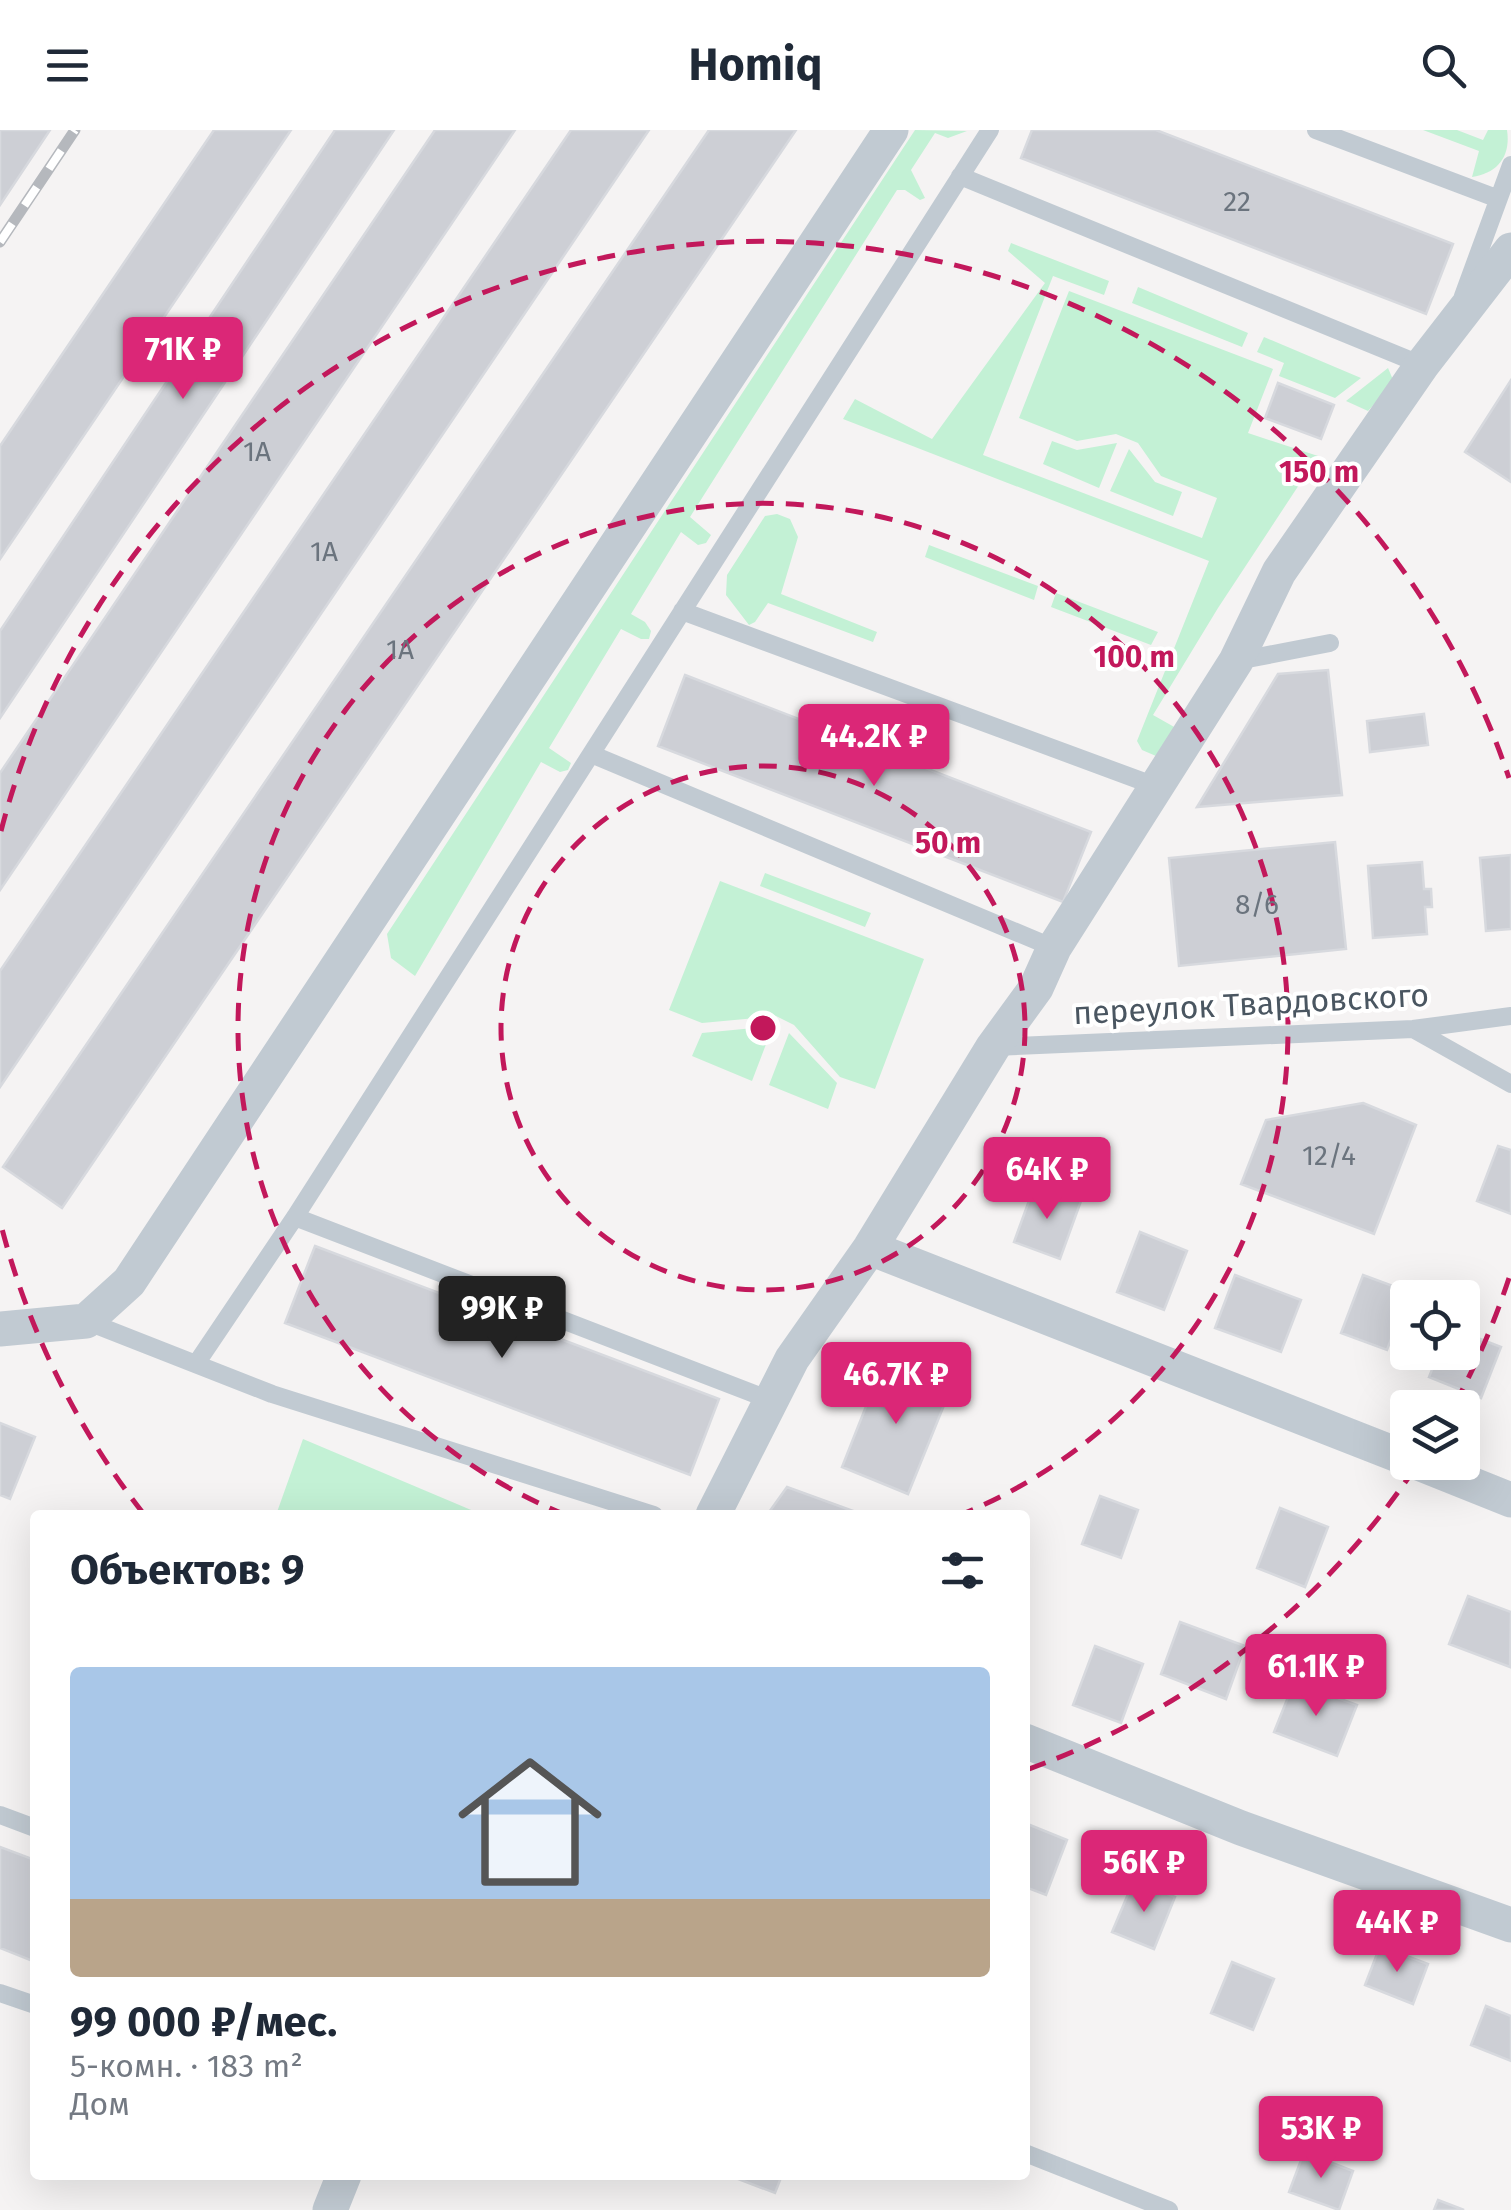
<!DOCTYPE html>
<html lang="ru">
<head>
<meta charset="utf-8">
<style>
	:root { --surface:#fff; --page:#f2f2f3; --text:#1f2937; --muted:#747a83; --accent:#db2777 }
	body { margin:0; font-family:"Fira Sans",sans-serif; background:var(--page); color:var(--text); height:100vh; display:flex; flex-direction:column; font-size:38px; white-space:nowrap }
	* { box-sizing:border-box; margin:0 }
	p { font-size:32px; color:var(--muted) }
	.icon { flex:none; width:55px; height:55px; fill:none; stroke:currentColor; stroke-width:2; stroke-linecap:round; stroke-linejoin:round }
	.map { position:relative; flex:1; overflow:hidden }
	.drawer { position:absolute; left:30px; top:1380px; width:1000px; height:670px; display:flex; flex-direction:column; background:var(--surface); border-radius:10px; box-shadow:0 10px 40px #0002 }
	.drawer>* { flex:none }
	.fabs { position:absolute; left:1390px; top:1150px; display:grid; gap:20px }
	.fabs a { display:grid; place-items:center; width:90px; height:90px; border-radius:10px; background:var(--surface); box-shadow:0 10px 40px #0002; font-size:50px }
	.price { position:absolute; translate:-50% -85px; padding:0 22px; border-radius:10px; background:var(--accent); color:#fff; font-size:32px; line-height:65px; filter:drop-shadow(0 2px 5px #0008) }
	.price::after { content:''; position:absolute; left:50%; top:60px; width:30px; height:22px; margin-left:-15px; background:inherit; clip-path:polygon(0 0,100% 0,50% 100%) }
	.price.selected { background:#222; color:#fff }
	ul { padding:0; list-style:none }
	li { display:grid; align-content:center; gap:20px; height:530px; padding:0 40px }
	li span { display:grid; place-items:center; height:310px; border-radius:10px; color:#555 }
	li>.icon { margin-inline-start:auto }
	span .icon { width:180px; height:180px; fill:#fffc; stroke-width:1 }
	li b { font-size:42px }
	h2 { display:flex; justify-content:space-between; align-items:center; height:120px; padding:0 40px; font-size:42px }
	header { display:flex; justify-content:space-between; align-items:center; height:130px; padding:0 40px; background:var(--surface); font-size:45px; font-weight:700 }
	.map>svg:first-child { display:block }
	.green { fill:#c3f1d5 }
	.building { fill:#cdcfd5; stroke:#d7d9de; stroke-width:2.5 }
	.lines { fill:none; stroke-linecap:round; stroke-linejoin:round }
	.lane { stroke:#c1cad2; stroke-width:18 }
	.street { stroke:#c1cad2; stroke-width:35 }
	.rail-casing { stroke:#b5b8bd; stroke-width:11 }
	.rail { stroke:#fff; stroke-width:8; stroke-dasharray:22; stroke-linecap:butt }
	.ring { fill:none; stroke:#c2185b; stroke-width:5; stroke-dasharray:18 12 }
	.labels { text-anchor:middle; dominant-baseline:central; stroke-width:8; stroke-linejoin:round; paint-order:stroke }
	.number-label { font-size:28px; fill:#6b747e }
	.street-label { font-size:32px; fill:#4a5661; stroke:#fff }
	.centre { fill:#c2185b; stroke:#fff; stroke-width:5 }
	.ring-label { font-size:30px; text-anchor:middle; font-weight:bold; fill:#c2185b; stroke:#fff; stroke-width:8; stroke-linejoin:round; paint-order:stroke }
</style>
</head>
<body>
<header><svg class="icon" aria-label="menu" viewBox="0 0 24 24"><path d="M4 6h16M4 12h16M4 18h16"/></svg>Homiq<svg class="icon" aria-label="search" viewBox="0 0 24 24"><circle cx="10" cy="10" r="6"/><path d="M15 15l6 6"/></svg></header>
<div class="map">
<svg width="1511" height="2080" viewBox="0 0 1511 2080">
	<rect width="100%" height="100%" fill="#f5f3f3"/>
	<path class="green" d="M915 0 967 1 948 8 935 3 911 40 925 68 920 70 905 60H897L690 387 711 405 706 413 698 415 681 402 631 484 645 492 651 501 649 509H641L621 499 549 618 571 633 568 640 560 642 541 632 415 846 391 828 387 804Z
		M1423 0H1457L1483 10 1488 0H1507C1511 26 1498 43 1472 47L1479 21Z
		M1011 113 1109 151 1104 165 1053 146 983 325 1202 408 1217 368 1161 346 1138 313 1116 304 1077 311 1019 288 1069 161 1273 239 1248 303 1318 326 1218 478 1153 585 1176 598 1156 626 1142 620 1137 611 1209 431 843 289 855 269 932 309 1045 153 1008 121Z
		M1138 157 1248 203 1242 217 1132 173Z
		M1264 207 1361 248 1335 268 1279 246 1284 233 1257 222Z
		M1388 238 1394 252 1368 281 1346 271Z
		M1052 311 1077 320 1117 313 1099 358 1043 334Z
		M1129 319 1155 352 1182 362 1173 386 1110 361Z
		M777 384 790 389 798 407 781 464 877 502 873 512 768 473 755 492 749 495 726 465 727 445 765 386Z
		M929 415 1038 456 1034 470 925 427Z
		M1056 463 1158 502 1151 515 1051 477Z
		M765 743 871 783 865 797 760 756Z
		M720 751 924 829 875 959 840 947 794 895 776 886 702 893 669 880Z
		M773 896 752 951 692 926 702 903Z
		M789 903 837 953 828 979 769 955Z
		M303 1309 483 1385H276Z"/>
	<path class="building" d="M0 0H50L0 75Z
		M214 0H291L0 429V316Z
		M335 0H394L0 588V501Z
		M435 0H515L0 760V643Z
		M571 0H649L0 957V841Z
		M709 0H796L62 1078 3 1037Z
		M1032 0H1156L1453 114 1426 184 1021 28Z
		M1511 250V352L1465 322Z
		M1278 253 1334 275 1321 309 1265 288Z
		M1328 540 1342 665 1197 677 1278 544Z
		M685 545 1091 702 1063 772 658 616Z
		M1424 584 1428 615 1370 622 1367 591Z
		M1335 712 1346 819 1179 836 1169 728Z
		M1511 725V799L1486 801 1480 728Z
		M1422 732 1424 759H1431L1432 777H1425L1427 804 1373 808 1368 736Z
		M1363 973 1416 995 1374 1104 1241 1054 1266 990Z
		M1498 1016 1511 1020V1084L1477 1071Z
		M1035 1054 1081 1071 1060 1129 1014 1112Z
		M1140 1102 1187 1121 1164 1180 1117 1162Z
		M315 1116 719 1269 690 1345 285 1193Z
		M1235 1145 1301 1170 1281 1222 1215 1198Z
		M1363 1145 1409 1162 1387 1220 1341 1203Z
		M1462 1202 1501 1217 1481 1268 1429 1247 1439 1222H1462Z
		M884 1231 951 1258 908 1364 842 1337Z
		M0 1293 35 1307 10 1369 0 1365Z
		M787 1357 864 1385H767Z
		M1100 1366 1138 1380 1121 1428 1082 1414Z
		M1280 1378 1328 1397 1305 1457 1257 1438Z
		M1468 1466 1511 1482 1510 1537 1449 1514Z
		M1180 1492 1245 1516 1226 1569 1161 1544Z
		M1095 1516 1143 1534 1121 1593 1073 1575Z
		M1294 1552 1357 1575 1337 1626 1274 1602Z
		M1025 1693 1067 1710 1046 1765 1025 1757Z
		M0 1717 35 1730V1832L0 1818Z
		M1134 1750 1175 1767 1154 1819 1112 1802Z
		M1380 1816 1428 1834 1413 1874 1365 1855Z
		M1232 1832 1274 1849 1253 1900 1211 1883Z
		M1486 1876 1511 1886V1931L1471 1915Z
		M1304 2022 1353 2041 1339 2080 1289 2062Z
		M728 2045H782L775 2063Z
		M1438 2070 1464 2080H1434Z"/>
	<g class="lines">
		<path class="lane" d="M1316 0 1496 68
			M960 46 1422 235
			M1463 166 1511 35
			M682 481 1158 657
			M1237 531 1330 513
			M591 624 1054 818
			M1413 899 1511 954
			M994 917 1413 899 1511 886
			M295 1087 773 1271
			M86 1191 272 1264 654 1385
			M196 1234 295 1087 990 0
			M0 1685 35 1698
			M0 1863 35 1875
			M1025 2023 1169 2080"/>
		<path class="street" d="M870 1118 1408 1329
			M0 1199 86 1191 129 1152 891 0
			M1416 1332 1511 1370
			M713 1385 792 1229 870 1118 993 917 1036 858 1054 818 1236 531 1279 442 1422 235 1511 120
			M1025 1611 1241 1698 1511 1795
			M330 2080 344 2045"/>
		<defs>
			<path id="rail" d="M0 112 75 0"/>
		</defs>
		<use href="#rail" class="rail-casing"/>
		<use href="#rail" class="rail"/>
	</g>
	<g class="ring">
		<circle cx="763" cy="898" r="262"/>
		<path d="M566 1385A525 525 0 1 1 960 1385"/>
		<path d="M1509 1148A787 787 0 0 1 1455 1274M1415 1338A787 787 0 0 1 1026 1640M143 1383A787 787 0 0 1 1 1095M1 701A787 787 0 0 1 1509 648"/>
	</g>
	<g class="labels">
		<g class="number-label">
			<text x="1237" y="71">22</text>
			<text x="257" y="321">1А</text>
			<text x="324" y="421">1А</text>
			<text x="400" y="519">1А</text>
			<text x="1257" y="774">8/6</text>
			<text x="1329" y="1025">12/4</text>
		</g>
		<g class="street-label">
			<text transform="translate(1251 874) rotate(-3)">переулок Твардовского</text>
		</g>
	</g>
	<circle cx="763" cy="898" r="15" class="centre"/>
	<g class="ring-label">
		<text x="1319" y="352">150 m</text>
		<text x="1134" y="537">100 m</text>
		<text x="948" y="723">50 m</text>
	</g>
</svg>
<div class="fabs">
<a><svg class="icon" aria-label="locate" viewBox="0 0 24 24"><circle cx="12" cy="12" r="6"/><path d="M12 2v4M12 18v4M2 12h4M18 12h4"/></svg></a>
<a><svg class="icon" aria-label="layers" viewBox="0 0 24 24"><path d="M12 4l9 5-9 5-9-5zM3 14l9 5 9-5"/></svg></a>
</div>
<b class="price" style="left:183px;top:272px">71K ₽</b>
<b class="price" style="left:874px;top:659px">44.2K ₽</b>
<b class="price" style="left:1047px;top:1092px">64K ₽</b>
<b class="price selected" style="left:502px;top:1231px">99K ₽</b>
<b class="price" style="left:896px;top:1297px">46.7K ₽</b>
<b class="price" style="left:1316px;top:1589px">61.1K ₽</b>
<b class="price" style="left:1144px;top:1785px">56K ₽</b>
<b class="price" style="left:1397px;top:1845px">44K ₽</b>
<b class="price" style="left:1321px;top:2051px">53K ₽</b>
<section class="drawer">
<h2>Объектов: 9<svg class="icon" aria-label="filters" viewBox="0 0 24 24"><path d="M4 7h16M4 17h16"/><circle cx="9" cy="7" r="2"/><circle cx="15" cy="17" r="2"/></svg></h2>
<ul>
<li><span style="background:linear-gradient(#a9c7e8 75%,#b9a48a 0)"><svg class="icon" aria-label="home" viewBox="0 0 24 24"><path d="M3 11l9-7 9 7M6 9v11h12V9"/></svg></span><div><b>99 000 ₽/мес.</b><p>5-комн. · 183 m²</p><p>Дом</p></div></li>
</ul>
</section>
</div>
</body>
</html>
